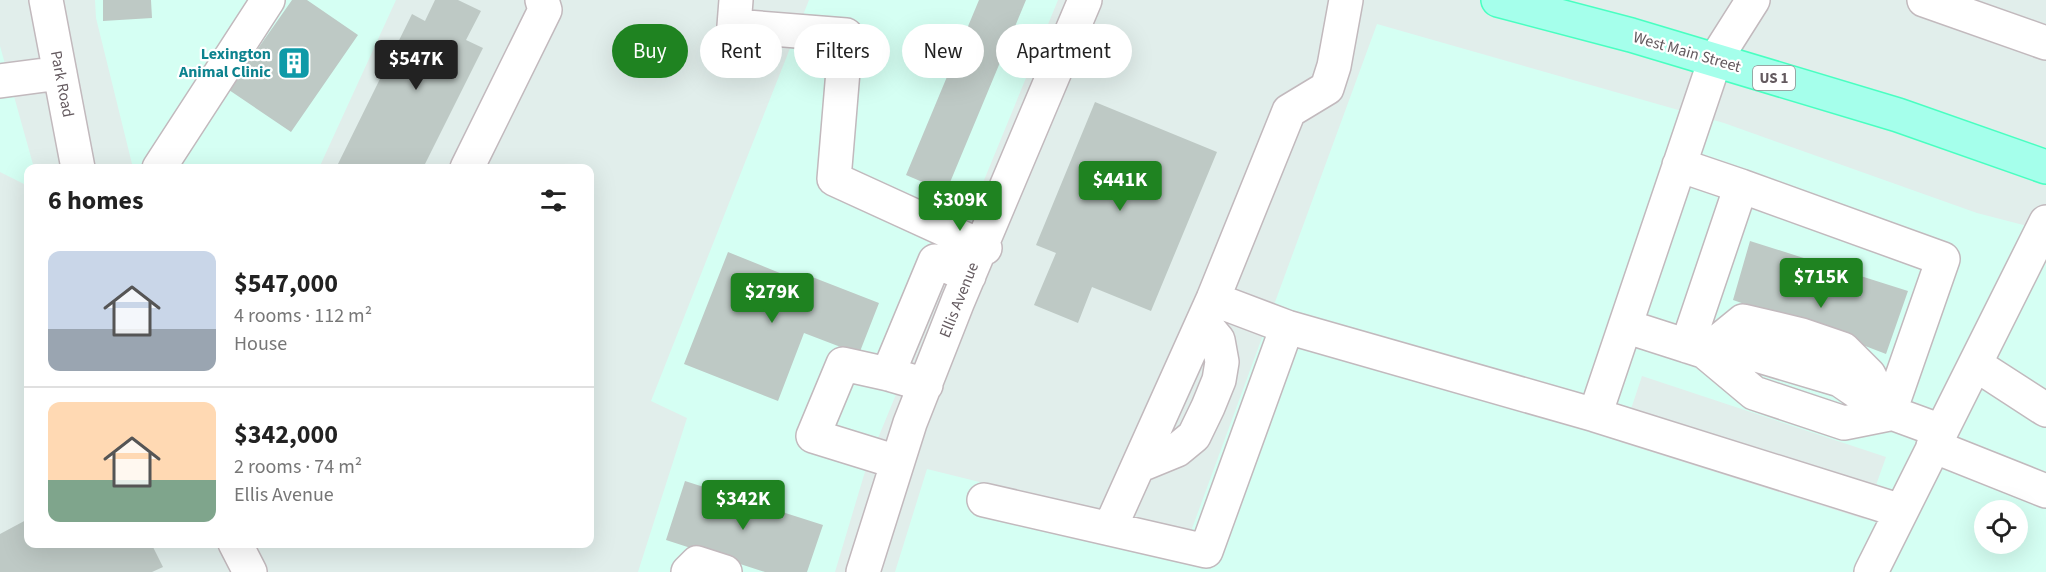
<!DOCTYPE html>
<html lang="en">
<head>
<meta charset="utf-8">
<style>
	:root { --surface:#fff; --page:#f6f6f6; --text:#222; --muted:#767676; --line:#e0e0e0; --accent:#1f8321 }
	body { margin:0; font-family:"Source Sans 3",sans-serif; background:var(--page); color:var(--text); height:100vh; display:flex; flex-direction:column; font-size:22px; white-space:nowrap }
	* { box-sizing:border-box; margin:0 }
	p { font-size:20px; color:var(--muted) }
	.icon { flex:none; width:33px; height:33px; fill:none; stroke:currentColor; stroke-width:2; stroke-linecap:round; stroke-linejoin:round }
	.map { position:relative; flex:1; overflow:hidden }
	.sheet { position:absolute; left:24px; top:164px; width:570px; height:384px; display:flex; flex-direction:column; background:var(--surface); border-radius:12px; box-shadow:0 6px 24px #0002 }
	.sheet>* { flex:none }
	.hud { position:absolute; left:612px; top:24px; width:570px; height:54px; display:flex; gap:12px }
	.controls { position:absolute; left:1974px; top:500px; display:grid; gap:12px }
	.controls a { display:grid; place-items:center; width:54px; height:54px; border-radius:50%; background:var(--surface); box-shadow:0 6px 24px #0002; font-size:30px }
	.price { position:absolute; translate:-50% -51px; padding:0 14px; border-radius:6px; background:var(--accent); color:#fff; font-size:20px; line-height:39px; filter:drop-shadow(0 2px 3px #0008) }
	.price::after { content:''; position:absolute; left:50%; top:36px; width:18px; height:14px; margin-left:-9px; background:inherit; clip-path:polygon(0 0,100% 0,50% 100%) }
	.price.on { background:#222; color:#fff }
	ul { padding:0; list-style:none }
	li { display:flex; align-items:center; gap:18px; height:150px; padding:0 24px }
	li+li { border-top:2px solid var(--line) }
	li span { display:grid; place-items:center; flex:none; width:168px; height:120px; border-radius:12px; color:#555 }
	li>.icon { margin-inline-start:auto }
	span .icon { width:72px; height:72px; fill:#fffc; stroke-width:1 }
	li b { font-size:26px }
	h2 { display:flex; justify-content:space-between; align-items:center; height:72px; padding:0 24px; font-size:26px }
	.pill { padding:0 21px; border-radius:27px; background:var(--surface); box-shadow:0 6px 24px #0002; font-size:21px; line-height:54px }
	.pill.on { background:var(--accent); color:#fff }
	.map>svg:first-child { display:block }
	.commercial { fill:#d5fff3; fill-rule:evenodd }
	.building { fill:#bec9c5 }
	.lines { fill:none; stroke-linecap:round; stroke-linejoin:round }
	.minor-casing { stroke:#c2b9bd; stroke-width:36 }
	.major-casing { stroke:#49ffc1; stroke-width:36 }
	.minor { stroke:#fff; stroke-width:33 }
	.major { stroke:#a5ffeb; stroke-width:33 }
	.labels { text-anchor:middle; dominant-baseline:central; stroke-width:4.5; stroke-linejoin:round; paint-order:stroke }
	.shield { fill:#fff; stroke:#928c8f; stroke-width:1.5 }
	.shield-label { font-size:15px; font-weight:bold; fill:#645a5f }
	.street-label { font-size:16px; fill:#645a5f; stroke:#fff }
	.culture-label { font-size:16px; font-weight:bold; fill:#0d838f; stroke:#fff; text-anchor:end }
</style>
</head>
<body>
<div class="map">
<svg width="2046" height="572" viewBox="0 0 2046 572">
	<rect width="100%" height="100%" fill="#e1eeeb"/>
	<path class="commercial" d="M95 0H396L319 168H133L96 18Z
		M809 0H1058L867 465 835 572H638L687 418 651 401Z
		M1377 24 1724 123 1977 213 2046 231V572H895L927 469 1190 534ZM1642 376 1886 457 1864 519 1620 442ZM1984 510H2018V543H1984Z
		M0 46 34 168H28V186L0 172Z"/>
	<path class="building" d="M103 0H151L152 18 103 21Z
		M292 0H307L358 35 291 132 229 90Z
		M435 0H458L481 11 466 40 483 48 423 168H336L412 14 425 21Z
		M979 0H1026L946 192 906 175Z
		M1095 102 1217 152 1151 311 1092 287 1078 323 1034 305 1056 253 1036 245Z
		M1750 241 1908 291 1886 354 1847 339 1839 398 1806 388 1802 324 1733 300Z
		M728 252 802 282 807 275 879 303 859 354 804 333 778 401 684 364Z
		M685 481 823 525 807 572H765L666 540Z
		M28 519V543H151L163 567 152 572H0V534Z"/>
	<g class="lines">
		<defs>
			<path id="minor" d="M46 0 78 168
				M736 0 734 26 846 35 834 179 985 248
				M1924 0 2046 43
				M0 81 60 73
				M1679 165 1741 186
				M159 168 268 0
				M467 168 545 10 542 0
				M1213 299 1287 327
				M1625 326 1706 352
				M1687 346 1741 186 1943 259 1889 414
				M1705 352 1743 321 1802 335 1843 349 1869 375 1889 414
				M1705 352 1754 393 1844 423 1889 414
				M1705 352 1736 349 1840 380 1881 408
				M1975 364 2046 410
				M888 374 935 261 969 276
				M1870 405 1941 431
				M1595 415 1901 511
				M1933 446 2046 491
				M897 462 813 436 843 364 888 374 926 385
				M1138 466 1177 450 1194 436 1208 407 1219 380 1222 362 1218 340 1203 322
				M984 500 1206 551 1287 327 1595 415 1715 60 1753 0
				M1110 528 1213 299 1289 111 1327 88 1334 66 1346 0
				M235 543 250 572
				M688 572 697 563 725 572
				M863 572 910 423 958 301 1085 0
				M1871 572 2046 222"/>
			<path id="major" d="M1498 0 1631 35 1898 115 2046 167"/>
		</defs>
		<use href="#minor" class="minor-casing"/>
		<use href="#major" class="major-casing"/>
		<use href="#minor" class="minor"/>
		<use href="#major" class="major"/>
	</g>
	<defs>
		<symbol id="building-square" viewBox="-11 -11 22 22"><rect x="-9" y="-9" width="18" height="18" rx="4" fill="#0f9aa8" stroke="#fff"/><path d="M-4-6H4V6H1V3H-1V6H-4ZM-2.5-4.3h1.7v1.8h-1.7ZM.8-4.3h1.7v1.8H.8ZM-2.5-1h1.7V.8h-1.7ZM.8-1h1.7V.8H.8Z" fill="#fff"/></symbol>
	</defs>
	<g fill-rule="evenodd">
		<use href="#building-square" x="275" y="44" width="38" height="38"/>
	</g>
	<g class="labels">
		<rect class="shield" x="1753" y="66" width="42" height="24" rx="4.5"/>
		<g class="shield-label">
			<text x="1774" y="78">US 1</text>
		</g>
		<g class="street-label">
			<text transform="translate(1687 52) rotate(16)">West Main Street</text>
			<text transform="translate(62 84) rotate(79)">Park Road</text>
			<text transform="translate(959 300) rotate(-68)">Ellis Avenue</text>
		</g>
		<g class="culture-label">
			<text x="271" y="54">Lexington<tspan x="271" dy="18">Animal Clinic</tspan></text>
		</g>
	</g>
</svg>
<div class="controls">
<a><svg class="icon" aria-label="locate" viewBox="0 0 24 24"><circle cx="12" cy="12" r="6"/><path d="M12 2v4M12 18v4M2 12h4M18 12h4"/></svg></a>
</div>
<b class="price on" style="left:416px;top:91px">$547K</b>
<b class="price" style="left:1120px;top:212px">$441K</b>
<b class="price" style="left:960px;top:232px">$309K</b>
<b class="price" style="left:1821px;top:309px">$715K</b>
<b class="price" style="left:772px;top:324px">$279K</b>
<b class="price" style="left:743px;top:531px">$342K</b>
<div class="hud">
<a class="pill on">Buy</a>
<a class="pill">Rent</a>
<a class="pill">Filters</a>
<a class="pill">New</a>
<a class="pill">Apartment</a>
</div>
<section class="sheet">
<h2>6 homes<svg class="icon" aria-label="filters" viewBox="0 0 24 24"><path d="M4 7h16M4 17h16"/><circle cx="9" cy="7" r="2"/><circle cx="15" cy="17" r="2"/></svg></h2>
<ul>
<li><span style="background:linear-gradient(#c9d6e8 65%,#9aa5b1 0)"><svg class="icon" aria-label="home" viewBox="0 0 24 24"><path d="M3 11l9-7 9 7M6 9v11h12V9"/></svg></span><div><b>$547,000</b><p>4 rooms · 112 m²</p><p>House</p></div></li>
<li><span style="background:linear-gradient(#ffd9b3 65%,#7fa58c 0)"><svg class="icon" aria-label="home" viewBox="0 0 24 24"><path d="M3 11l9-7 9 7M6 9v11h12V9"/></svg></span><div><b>$342,000</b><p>2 rooms · 74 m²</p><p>Ellis Avenue</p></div></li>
</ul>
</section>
</div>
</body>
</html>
